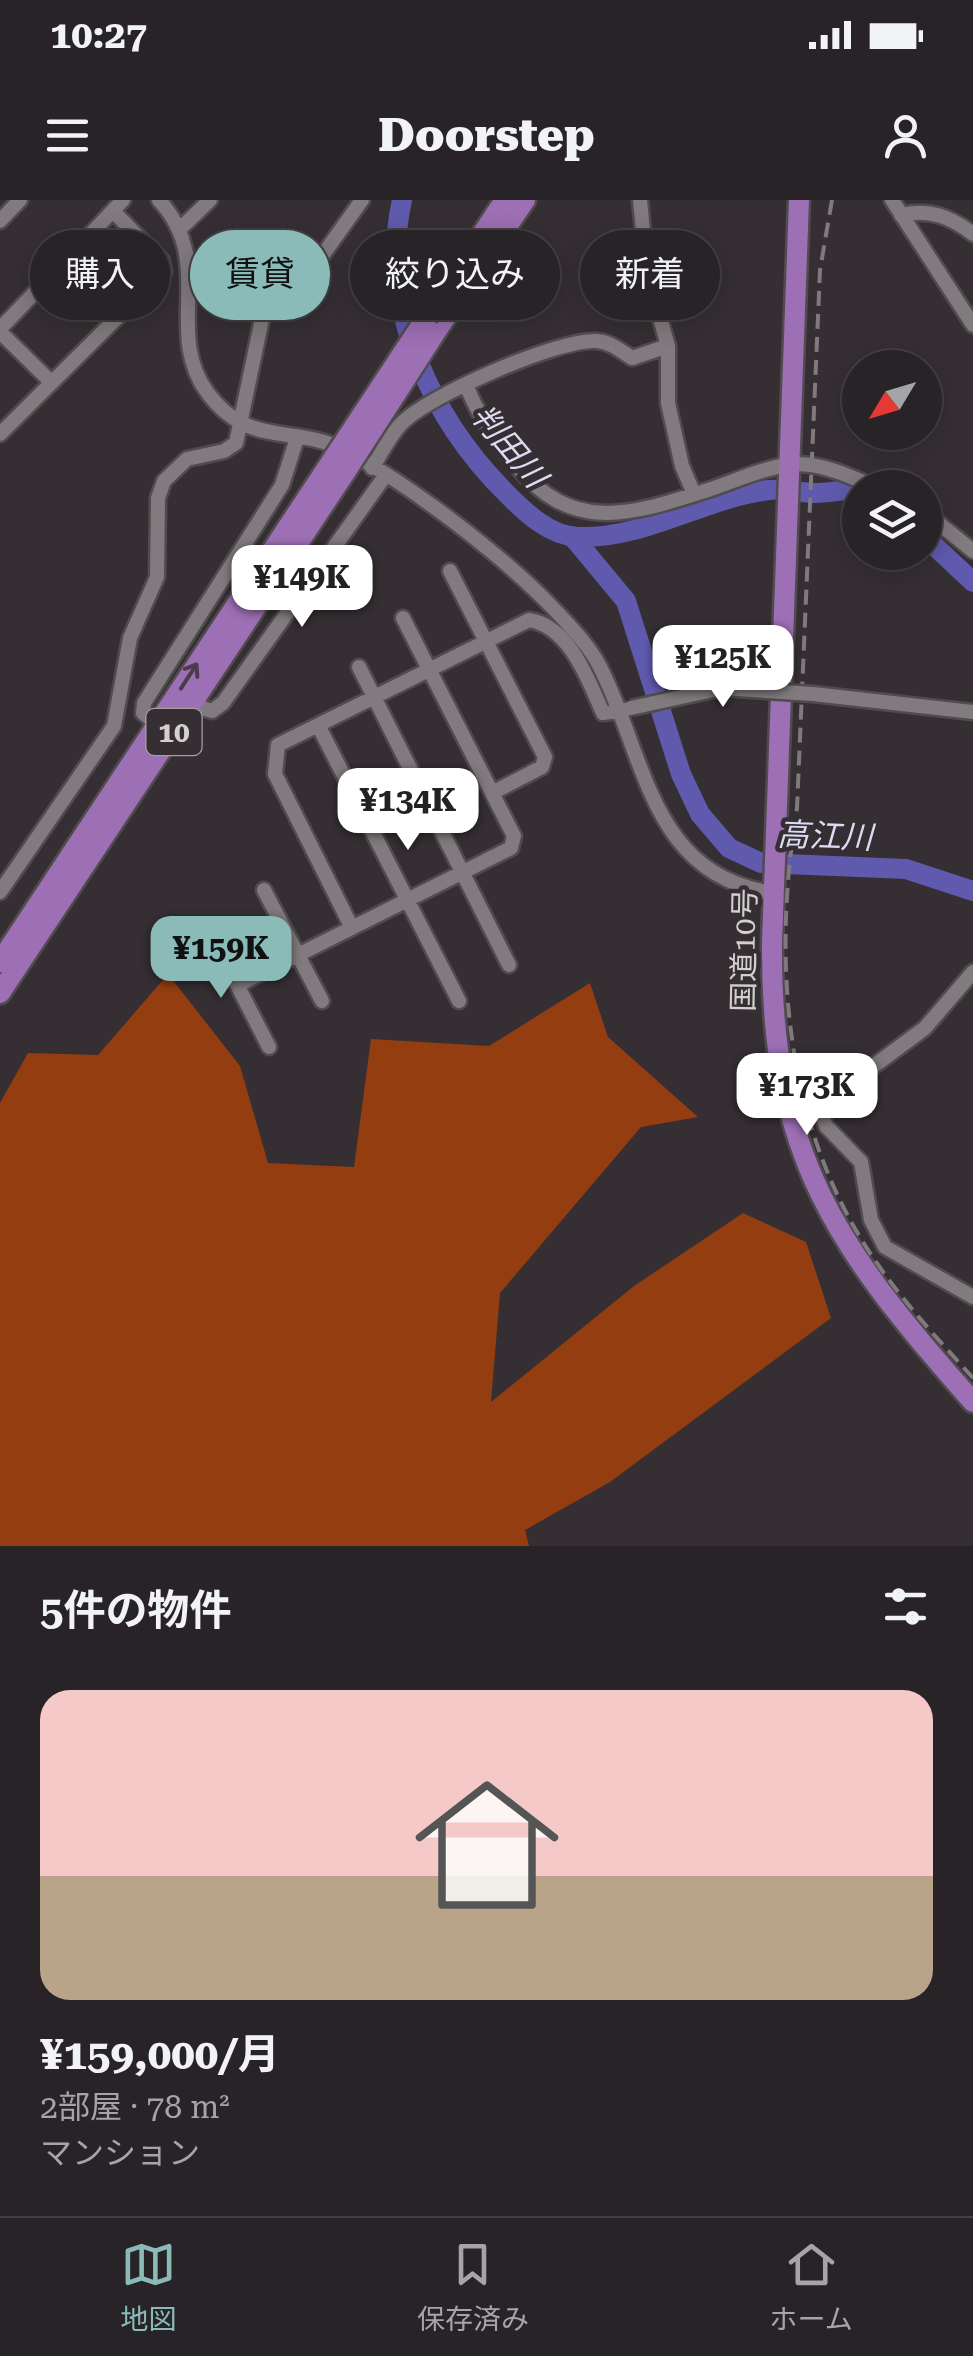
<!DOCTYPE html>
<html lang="ja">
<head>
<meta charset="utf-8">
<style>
	:root { --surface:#282326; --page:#342f32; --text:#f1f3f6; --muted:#a5a4a7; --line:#444043; --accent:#8bbbb9 }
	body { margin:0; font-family:"Roboto Serif","Noto Sans JP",serif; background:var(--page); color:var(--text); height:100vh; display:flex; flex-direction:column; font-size:38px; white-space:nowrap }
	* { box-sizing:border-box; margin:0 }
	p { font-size:32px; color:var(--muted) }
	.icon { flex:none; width:55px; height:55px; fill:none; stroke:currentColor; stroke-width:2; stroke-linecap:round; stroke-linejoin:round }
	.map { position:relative; height:1346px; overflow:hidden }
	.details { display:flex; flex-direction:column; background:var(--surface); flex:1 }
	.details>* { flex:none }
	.banner { position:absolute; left:30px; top:30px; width:915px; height:90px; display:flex; gap:20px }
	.needle { width:65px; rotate:232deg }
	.fabs { position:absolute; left:842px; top:150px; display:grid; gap:20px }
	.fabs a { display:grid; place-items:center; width:100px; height:100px; border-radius:50%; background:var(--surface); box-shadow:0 5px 25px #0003,0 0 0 2px var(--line); font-size:50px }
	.price { position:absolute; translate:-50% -85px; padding:0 22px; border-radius:20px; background:#fff; color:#222; font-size:32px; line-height:65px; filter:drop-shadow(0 2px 5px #0008) }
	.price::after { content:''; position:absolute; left:50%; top:60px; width:30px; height:22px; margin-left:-15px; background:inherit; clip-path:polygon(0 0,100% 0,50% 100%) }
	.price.active { background:var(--accent); color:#111 }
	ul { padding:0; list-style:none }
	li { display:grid; align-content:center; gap:20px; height:530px; padding:0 40px }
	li+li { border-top:2px solid var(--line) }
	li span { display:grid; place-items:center; height:310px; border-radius:30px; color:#555 }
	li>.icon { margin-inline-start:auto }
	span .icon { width:180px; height:180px; fill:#fffc; stroke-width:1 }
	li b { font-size:42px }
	h2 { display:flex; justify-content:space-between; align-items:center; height:120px; padding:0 40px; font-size:42px }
	.tag { padding:0 35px; border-radius:45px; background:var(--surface); box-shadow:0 5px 25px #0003,0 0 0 2px var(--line); font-size:35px; line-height:90px }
	.tag.active { background:var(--accent); color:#111 }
	.status { display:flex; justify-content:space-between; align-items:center; height:70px; padding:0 50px; background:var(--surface); direction:ltr }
	.status svg { height:28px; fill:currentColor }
	header { display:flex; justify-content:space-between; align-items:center; height:130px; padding:0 40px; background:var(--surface); font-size:45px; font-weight:800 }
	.menu { display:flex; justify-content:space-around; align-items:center; height:140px; border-top:2px solid var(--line); background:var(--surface); font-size:28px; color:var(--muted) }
	.menu a { display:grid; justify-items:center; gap:5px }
	.menu .active { color:var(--accent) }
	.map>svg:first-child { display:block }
	.forest { fill:#943d10 }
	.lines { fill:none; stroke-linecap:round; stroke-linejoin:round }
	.river { stroke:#5f5aad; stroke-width:20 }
	.minor-casing { stroke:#504b4e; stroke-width:19 }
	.highway-casing { stroke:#504b4e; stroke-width:25 }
	.minor { stroke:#817a7e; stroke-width:14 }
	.highway { stroke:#9d6fb4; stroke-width:20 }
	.rail { stroke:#7f7a7d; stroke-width:4; stroke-dasharray:15 8; stroke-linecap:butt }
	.minor-bridge-casing { stroke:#504b4e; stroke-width:19; stroke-linecap:butt }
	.highway-bridge-casing { stroke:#504b4e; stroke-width:25; stroke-linecap:butt }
	.minor-bridge { stroke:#817a7e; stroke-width:14 }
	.highway-bridge { stroke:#9d6fb4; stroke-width:20 }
	.oneway { stroke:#4a3c4d }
	.labels { text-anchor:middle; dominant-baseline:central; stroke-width:9; stroke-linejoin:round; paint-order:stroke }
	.shield { fill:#352f33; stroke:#a4a0a2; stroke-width:2.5 }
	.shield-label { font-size:28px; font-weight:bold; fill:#d4d0d2 }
	.street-label { font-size:30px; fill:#d4d0d2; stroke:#352f33 }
	.water-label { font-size:32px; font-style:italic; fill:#dbdcf3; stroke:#352f33 }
</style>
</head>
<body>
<div class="status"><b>10:27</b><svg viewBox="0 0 49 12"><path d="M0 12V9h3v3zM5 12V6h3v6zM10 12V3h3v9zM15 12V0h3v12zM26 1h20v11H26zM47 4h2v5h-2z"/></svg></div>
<header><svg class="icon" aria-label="menu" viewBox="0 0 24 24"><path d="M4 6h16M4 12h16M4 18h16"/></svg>Doorstep<svg class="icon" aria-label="person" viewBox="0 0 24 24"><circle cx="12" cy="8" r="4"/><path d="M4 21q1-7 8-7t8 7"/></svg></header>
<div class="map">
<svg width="973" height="1346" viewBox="0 0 973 1346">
	<rect width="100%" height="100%" fill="#352f33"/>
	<path class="forest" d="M168 774 240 866 268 963 354 967 371 839 489 846 590 783 608 837 698 917 641 927 500 1093 491 1202 634 1086 743 1013 806 1042 831 1118 610 1282 525 1330 529 1346H0V903L28 853 98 855Z"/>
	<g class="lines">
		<path class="river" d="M402 0C378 108 433 221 508 295 526 313 550 336 578 337 645 339 704 298 769 290 784 288 800 293 815 293 830 293 845 289 860 290
			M572 336 626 401 681 574 700 614 729 648 761 663 906 669 973 691
			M925 337 973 382"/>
		<defs>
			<path id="minor" d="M159 0C217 63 163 131 207 192 249 250 296 223 348 252 412 286 503 356 553 408 570 426 589 445 600 467 646 556 650 677 774 693
				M640 0 647 72 668 146V203L682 266 694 294
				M892 0 973 125
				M901 15C929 8 951 17 973 34
				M0 21 20 0
				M181 28 210 0
				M0 129 123 0
				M0 132 51 182
				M466 185C478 215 494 239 514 263 572 335 630 315 708 290 733 282 762 268 788 265 818 261 850 276 877 288
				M0 234 164 71 162 61 113 11
				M372 268C382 253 390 234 403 222 430 195 560 138 597 141 611 142 621 151 632 158L668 146
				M925 312 973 351
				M450 371 545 557 542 567 492 593
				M359 467 509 765
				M813 494 973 512
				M192 505 212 511 223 503 385 276
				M158 525 143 513 144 503 282 285 297 238
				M318 525 459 801
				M264 690 322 801
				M0 692 114 526 130 438 157 377 158 298 164 281 187 259 224 251 236 243 268 90 322 56 362 0
				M352 728 275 574 278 545 529 420C570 426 589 482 603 513L625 510
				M212 736 269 847
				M973 772 925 828 825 902 820 912 826 926 861 962 871 1020 885 1047 973 1097
				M238 785 511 648 514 636 403 418"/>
			<path id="highway" d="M799 0 772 742C770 956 837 1048 973 1202
				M432 109 505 0
				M435 133 525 0
				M0 762 331 262
				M0 793 346 271"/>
		</defs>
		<use href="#minor" class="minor-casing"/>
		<use href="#highway" class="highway-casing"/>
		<use href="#minor" class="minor"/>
		<use href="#highway" class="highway"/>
		<path class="rail" d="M832 0 820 70 797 608C773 754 783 913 863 1042 894 1092 934 1135 973 1178"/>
		<defs>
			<path id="minor-bridge" d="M631 508 722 488 813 494"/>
			<path id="highway-bridge" d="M331 262 432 109
				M346 271 435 133"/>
		</defs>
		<use href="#minor-bridge" class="minor-bridge-casing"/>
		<use href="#highway-bridge" class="highway-bridge-casing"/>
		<use href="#minor-bridge" class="minor-bridge"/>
		<use href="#highway-bridge" class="highway-bridge"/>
	</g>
	<defs><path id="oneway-shaft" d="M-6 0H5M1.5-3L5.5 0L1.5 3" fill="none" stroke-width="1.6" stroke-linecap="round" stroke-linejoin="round" transform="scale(2.5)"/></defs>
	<use class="oneway" href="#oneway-shaft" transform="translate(189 476) rotate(-57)"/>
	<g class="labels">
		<rect class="shield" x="146.5" y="509" width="55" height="46" rx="8"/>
		<g class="shield-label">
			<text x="174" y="532">10</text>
		</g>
		<g class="street-label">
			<text transform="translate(744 750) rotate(-89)">国道10号</text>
		</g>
		<g class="water-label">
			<text transform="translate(509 246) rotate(50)">判田川</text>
			<text transform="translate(825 636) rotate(2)">高江川</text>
		</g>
	</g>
</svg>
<div class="fabs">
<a><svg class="needle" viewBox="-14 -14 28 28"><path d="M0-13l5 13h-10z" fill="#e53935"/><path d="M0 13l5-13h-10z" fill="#a5a4a7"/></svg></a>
<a><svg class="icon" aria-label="layers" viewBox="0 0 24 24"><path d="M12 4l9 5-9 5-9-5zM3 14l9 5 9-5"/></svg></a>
</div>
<b class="price" style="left:302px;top:430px">¥149K</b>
<b class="price" style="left:723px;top:510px">¥125K</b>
<b class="price" style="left:408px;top:653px">¥134K</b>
<b class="price active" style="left:221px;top:801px">¥159K</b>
<b class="price" style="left:807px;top:938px">¥173K</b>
<div class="banner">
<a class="tag">購入</a>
<a class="tag active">賃貸</a>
<a class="tag">絞り込み</a>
<a class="tag">新着</a>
</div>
</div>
<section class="details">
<h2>5件の物件<svg class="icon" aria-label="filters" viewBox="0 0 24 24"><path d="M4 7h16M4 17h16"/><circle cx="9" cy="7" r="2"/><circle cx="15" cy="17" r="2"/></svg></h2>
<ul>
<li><span style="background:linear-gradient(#f6c9c9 60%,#b9a48a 0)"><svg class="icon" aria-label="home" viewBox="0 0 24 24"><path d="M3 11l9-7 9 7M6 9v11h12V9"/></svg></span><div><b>¥159,000/月</b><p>2部屋 · 78 m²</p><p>マンション</p></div></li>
</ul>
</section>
<nav class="menu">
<a class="active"><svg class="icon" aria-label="map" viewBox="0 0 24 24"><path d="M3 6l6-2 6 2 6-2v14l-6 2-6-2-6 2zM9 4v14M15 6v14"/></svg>地図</a>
<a><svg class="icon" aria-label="saved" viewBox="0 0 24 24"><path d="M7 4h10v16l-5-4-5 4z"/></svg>保存済み</a>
<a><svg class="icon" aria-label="home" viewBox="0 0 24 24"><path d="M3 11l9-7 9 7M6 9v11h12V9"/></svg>ホーム</a>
</nav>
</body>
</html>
